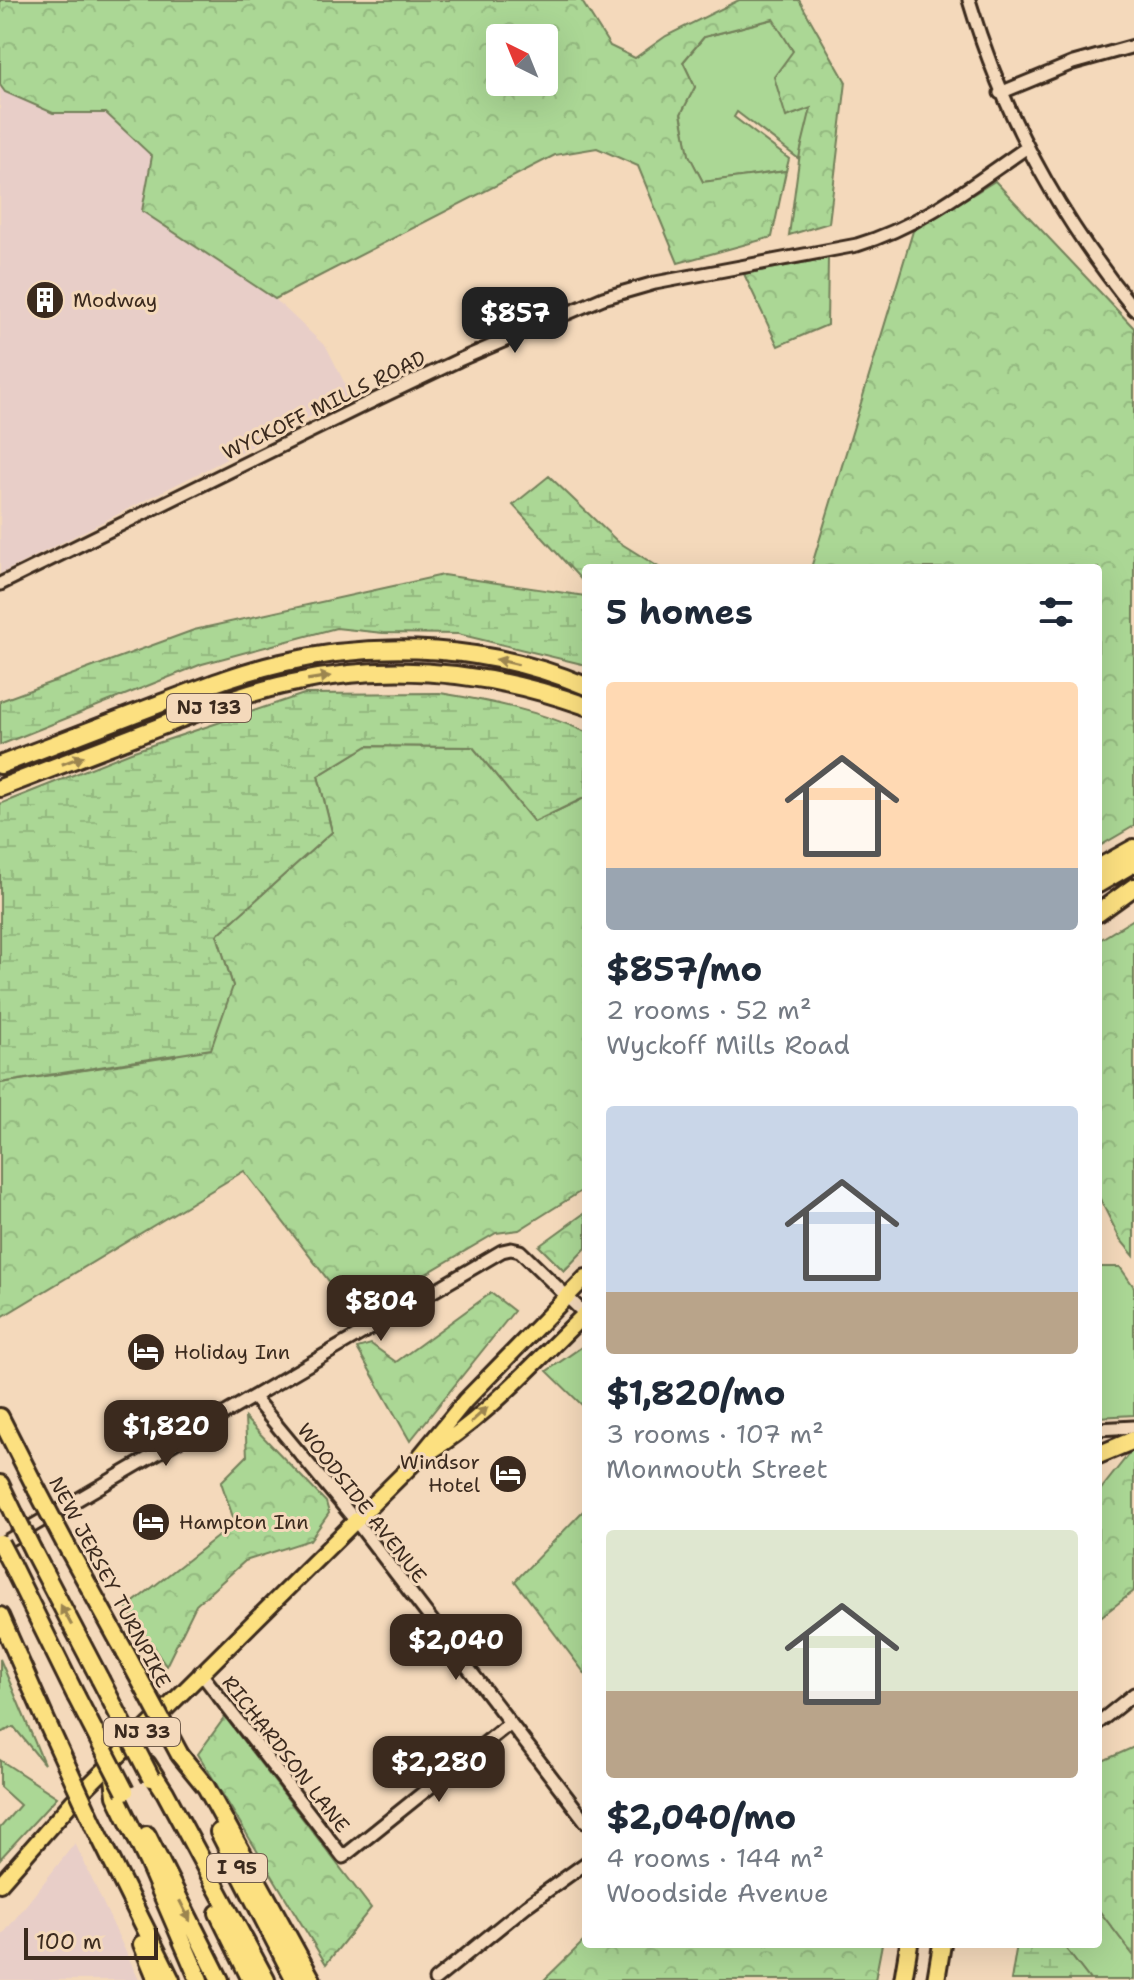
<!DOCTYPE html>
<html lang="en">
<head>
<meta charset="utf-8">
<style>
	:root { --surface:#fff; --page:#f6f6f7; --text:#1f2937; --muted:#747a83; --accent:#3b2a1e }
	body { margin:0; font-family:"Shantell Sans",sans-serif; background:var(--page); color:var(--text); height:100vh; display:flex; flex-direction:column; font-size:30px; white-space:nowrap }
	* { box-sizing:border-box; margin:0 }
	p { font-size:26px; color:var(--muted) }
	.icon { flex:none; width:44px; height:44px; fill:none; stroke:currentColor; stroke-width:2; stroke-linecap:round; stroke-linejoin:round }
	.map { position:relative; flex:1; overflow:hidden }
	.sheet { position:absolute; left:582px; top:564px; width:520px; height:1384px; display:flex; flex-direction:column; background:var(--surface); border-radius:8px; box-shadow:0 8px 32px #0002 }
	.sheet>* { flex:none }
	.needle { width:52px; rotate:317deg }
	.buttons { position:absolute; left:486px; top:24px; display:grid; gap:16px }
	.buttons a { display:grid; place-items:center; width:72px; height:72px; border-radius:8px; background:var(--surface); box-shadow:0 8px 32px #0002; font-size:40px }
	.scale { position:absolute; left:24px; bottom:20px; width:134px; box-sizing:border-box; padding-left:8px; border:4px solid #3b2a1e; border-top:0; font-size:22px; line-height:28px; white-space:nowrap; color:#3b2a1e; -webkit-text-stroke:6px #f4d9bb; paint-order:stroke }
	.price { position:absolute; translate:-50% -68px; padding:0 18px; border-radius:16px; background:var(--accent); color:#fff; font-size:26px; line-height:52px; filter:drop-shadow(0 2px 4px #0008) }
	.price::after { content:''; position:absolute; left:50%; top:48px; width:24px; height:18px; margin-left:-12px; background:inherit; clip-path:polygon(0 0,100% 0,50% 100%) }
	.price.on { background:#222; color:#fff }
	ul { padding:0; list-style:none }
	li { display:grid; align-content:center; gap:16px; height:424px; padding:0 24px }
	li span { display:grid; place-items:center; height:248px; border-radius:8px; color:#555 }
	li>.icon { margin-inline-start:auto }
	span .icon { width:144px; height:144px; fill:#fffc; stroke-width:1 }
	li b { font-size:34px }
	h2 { display:flex; justify-content:space-between; align-items:center; height:96px; padding:0 24px; font-size:34px }
	.map>svg:first-child { display:block }
	.built { fill:#e8cec8 }
	.green { fill:#abd795; stroke:#73805a; stroke-width:2 }
	.forest { fill:url(#forest-crowns); stroke:#73805a; stroke-width:2; fill-rule:evenodd }
	.wetland { fill:url(#wetland-marsh); stroke:#73805a; stroke-width:2 }
	.lines { fill:none; stroke-linecap:round; stroke-linejoin:round }
	.minor-casing { stroke:#3b2a1e; stroke-width:17 }
	.major-casing { stroke:#3b2a1e; stroke-width:20 }
	.highway-casing { stroke:#3b2a1e; stroke-width:22 }
	.minor { stroke:#f4d9bb; stroke-width:11 }
	.major { stroke:#fce080; stroke-width:14 }
	.highway { stroke:#fce080; stroke-width:16 }
	.highway-bridge-casing { stroke:#3b2a1e; stroke-width:22; stroke-linecap:butt }
	.highway-bridge { stroke:#fce080; stroke-width:16 }
	.oneway { fill:#9c854f }
	.labels { text-anchor:middle; dominant-baseline:central; stroke-width:6; stroke-linejoin:round; paint-order:stroke }
	.shield { fill:#f4d9bb; stroke:#725e4d; stroke-width:2 }
	.shield-label { font-size:18px; font-weight:bold; fill:#3b2a1e }
	.poi-label { font-size:20px; fill:#3b2a1e; stroke:#f4d9bb; text-anchor:start }
	.street-label { font-size:20px; fill:#3b2a1e; stroke:#f4d9bb }
</style>
</head>
<body>
<div class="map">
<svg width="1134" height="1980" viewBox="0 0 1134 1980">
	<defs>
		<pattern id="forest-crowns" width="20" height="18" patternUnits="userSpaceOnUse" patternTransform="scale(2)"><rect width="20" height="18" fill="#abd795"/><path d="M2 6a3 3 0 1 1 6 0M12 15a3 3 0 1 1 6 0" fill="none" stroke="#94b980"/></pattern>
		<pattern id="wetland-marsh" width="20" height="14" patternUnits="userSpaceOnUse" patternTransform="scale(2)"><rect width="20" height="14" fill="#abd795"/><path d="M1 5h8M5 5V1M11 12h8M15 12V8" fill="none" stroke="#94b980"/></pattern>
	</defs>
	<rect width="100%" height="100%" fill="#f4d9bb"/>
	<filter id="ink" filterUnits="userSpaceOnUse"><feTurbulence type="fractalNoise" baseFrequency=".0125" numOctaves="2"/><feDisplacementMap in="SourceGraphic" scale="16" xChannelSelector="R" yChannelSelector="G"/><feConvolveMatrix kernelMatrix="1 2 1 2 8 2 1 2 1" color-interpolation-filters="sRGB"/></filter>
	<g filter="url(#ink)">
		<path class="built" d="M0 85 5 92 53 113H106L153 156 142 211 275 299 327 348 351 396 0 574Z
			M75 1843 139 1980H0V1938Z"/>
		<path class="green" d="M774 19 793 51 787 117 812 107 799 159 737 112 734 117 789 159 786 171 703 182 689 156 681 113 695 87 683 62 704 37Z
			M1098 1267H1120L1134 1287V1415L1098 1417Z
			M586 1344V1409L547 1371Z
			M0 1659 44 1764 14 1727 0 1733Z
			M0 1760 57 1797 0 1859V1828L20 1805 0 1787Z
			M1098 1909 1134 1956V1980H1090L1062 1944H1098Z"/>
		<path class="forest" d="M0 0H581L610 46 635 58 666 36 739 0H799L846 82 829 223 789 235 800 153 811 108 786 117 774 77 793 51 773 19 704 37 683 62 695 87 681 114 689 155 703 182 786 171 772 237 678 263 638 166 597 148 555 155 275 299 142 211 152 156 106 113H53L5 92 0 85ZM500 38H544V82H500Z
			M995 181 1134 328V826L1098 847V568H811L913 231Z
			M828 258 827 325 778 346 744 274Z
			M367 746 473 747 534 822 586 797V1188L519 1230 496 1233 383 1299 352 1311 244 1171 0 1318V1083L175 1056 233 986 217 935 332 832 318 776Z
			M1134 919V1256L1120 1239 1098 1195V941Z
			M586 1212V1248L564 1271 539 1246Z
			M491 1293 514 1311 410 1441 357 1348 371 1344 396 1362Z
			M245 1418 326 1502 329 1513 310 1540 245 1561 196 1605 166 1666 126 1608 235 1523 221 1482 247 1456Z
			M1132 1450H1134V1591L1098 1619V1493Z
			M586 1508V1675L515 1581Z
			M225 1717 371 1908 326 1964 198 1754Z
			M1134 1747V1956L1098 1909V1763Z
			M586 1939V1944H882L875 1980H544Z"/>
		<path class="wetland" d="M549 476 617 541 660 568H586V585L513 505Z
			M443 575 586 596V665L458 634 383 633 336 628 202 664 0 745V701L194 630Z
			M440 693C490 701 539 711 586 732V797L534 822 473 747 367 746 318 776 332 832 217 935 233 986 211 1049 0 1083V804L131 752 304 694Z
			M1017 1944H1062L1090 1980H1011Z"/>
		<g class="lines">
			<defs>
				<path id="minor" d="M969 0C1003 115 1058 216 1134 309
					M1000 93 1073 63 1134 46
					M0 584 360 407 459 360 603 298 655 283 857 245C921 226 972 185 1026 148
					M254 1398 355 1520 586 1822
					M1098 1429 1134 1427
					M0 1545 502 1251 511 1249 520 1251 586 1315
					M200 1672 343 1857 510 1723
					M1098 1723 1134 1694
					M435 1980 526 1906 586 1863"/>
				<path id="major" d="M424 1456C485 1419 534 1363 586 1313
					M0 1884 72 1802 416 1461 465 1401 586 1277"/>
				<path id="highway" d="M0 765C51 745 103 726 154 706 196 690 237 673 281 663 381 639 491 646 586 686
					M0 788C53 768 106 747 159 727 203 710 247 692 292 683 391 661 491 672 586 706
					M1098 868 1134 848
					M1098 884 1134 863
					M1098 913 1134 887
					M0 1417 37 1490
					M1098 1455 1134 1440
					M0 1484 14 1513
					M65 1543 126 1654
					M33 1551 100 1679
					M11 1564 76 1696
					M0 1616 44 1716
					M180 1755 206 1787 312 1980
					M147 1764 165 1792 266 1980
					M113 1768 116 1796 148 1862 199 1980
					M95 1827 171 1980
					M219 1832 295 1980
					M147 1835 220 1980
					M218 1913 251 1980
					M142 1944 157 1980
					M903 1980 909 1944
					M936 1980 942 1944"/>
			</defs>
			<use href="#minor" class="minor-casing"/>
			<use href="#major" class="major-casing"/>
			<use href="#highway" class="highway-casing"/>
			<use href="#minor" class="minor"/>
			<use href="#major" class="major"/>
			<use href="#highway" class="highway"/>
			<defs>
				<path id="highway-bridge" d="M37 1490 65 1543
					M14 1513 33 1551
					M0 1543 11 1564
					M126 1654 180 1755
					M100 1679 151 1778
					M76 1696 125 1791
					M44 1716 95 1827"/>
			</defs>
			<use href="#highway-bridge" class="highway-bridge-casing"/>
			<use href="#highway-bridge" class="highway-bridge"/>
		</g>
		<defs><path id="oneway-solid" d="M-6-.8H1V-3.2L6.5 0L1 3.2V.8H-6Z" transform="scale(2)"/></defs>
		<g class="oneway">
			<use href="#oneway-solid" transform="translate(507 662) rotate(-167)"/>
			<use href="#oneway-solid" transform="translate(319 678) rotate(-9)"/>
			<use href="#oneway-solid" transform="translate(73 760) rotate(-21)"/>
			<use href="#oneway-solid" transform="translate(479 1415) rotate(-42)"/>
			<use href="#oneway-solid" transform="translate(66 1615) rotate(-118)"/>
			<use href="#oneway-solid" transform="translate(185 1911) rotate(63)"/>
		</g>
	</g>
	<defs>
		<symbol id="building-disc" viewBox="-11 -11 22 22"><circle r="9.5" fill="#3b2a1e" stroke="#f4d9bb"/><path d="M-4-6H4V6H1V3H-1V6H-4ZM-2.5-4.3h1.7v1.8h-1.7ZM.8-4.3h1.7v1.8H.8ZM-2.5-1h1.7V.8h-1.7ZM.8-1h1.7V.8H.8Z" fill="#fff"/></symbol>
		<symbol id="hotel-disc" viewBox="-11 -11 22 22"><circle r="9.5" fill="#3b2a1e" stroke="#f4d9bb"/><path d="M-6-4.5h1.5V1H6V5H4.5V3h-9V5H-6ZM-4 0a1.8 1.8 0 1 1 3.6 0ZM.5 0V-2.5h3Q6-2.5 6 0Z" fill="#fff"/></symbol>
	</defs>
	<g fill-rule="evenodd">
		<use href="#building-disc" x="23" y="278" width="44" height="44"/>
		<use href="#hotel-disc" x="124" y="1330" width="44" height="44"/>
		<use href="#hotel-disc" x="486" y="1452" width="44" height="44"/>
		<use href="#hotel-disc" x="129" y="1500" width="44" height="44"/>
	</g>
	<g class="labels">
		<g class="shield">
			<rect x="167" y="694" width="84" height="28" rx="6"/>
			<rect x="104" y="1718" width="76" height="28" rx="6"/>
			<rect x="207" y="1854" width="60" height="28" rx="6"/>
		</g>
		<g class="shield-label">
			<text x="209" y="708">NJ 133</text>
			<text x="142" y="1732">NJ 33</text>
			<text x="237" y="1868">I 95</text>
		</g>
		<g class="poi-label">
			<text x="73" y="300">Modway</text>
			<text x="174" y="1352">Holiday Inn</text>
			<text x="480" y="1462" text-anchor="end">Windsor<tspan x="480" dy="23">Hotel</tspan></text>
			<text x="179" y="1522">Hampton Inn</text>
		</g>
		<g class="street-label">
			<text transform="translate(324 405) rotate(-26)">WYCKOFF MILLS ROAD</text>
			<text transform="translate(362 1503) rotate(52)">WOODSIDE AVENUE</text>
			<text transform="translate(110 1582) rotate(62)">NEW JERSEY TURNPIKE</text>
			<text transform="translate(286 1754) rotate(52)">RICHARDSON LANE</text>
		</g>
	</g>
</svg>
<div class="buttons">
<a><svg class="needle" viewBox="-14 -14 28 28"><path d="M0-13l5 13h-10z" fill="#e53935"/><path d="M0 13l5-13h-10z" fill="#747a83"/></svg></a>
</div>
<div class="scale">100 m</div>
<b class="price on" style="left:515px;top:355px">$857</b>
<b class="price" style="left:381px;top:1343px">$804</b>
<b class="price" style="left:166px;top:1468px">$1,820</b>
<b class="price" style="left:456px;top:1682px">$2,040</b>
<b class="price" style="left:439px;top:1804px">$2,280</b>
<section class="sheet">
<h2>5 homes<svg class="icon" aria-label="filters" viewBox="0 0 24 24"><path d="M4 7h16M4 17h16"/><circle cx="9" cy="7" r="2"/><circle cx="15" cy="17" r="2"/></svg></h2>
<ul>
<li><span style="background:linear-gradient(#ffd9b3 75%,#9aa5b1 0)"><svg class="icon" aria-label="home" viewBox="0 0 24 24"><path d="M3 11l9-7 9 7M6 9v11h12V9"/></svg></span><div><b>$857/mo</b><p>2 rooms · 52 m²</p><p>Wyckoff Mills Road</p></div></li>
<li><span style="background:linear-gradient(#c9d6e8 75%,#b9a48a 0)"><svg class="icon" aria-label="home" viewBox="0 0 24 24"><path d="M3 11l9-7 9 7M6 9v11h12V9"/></svg></span><div><b>$1,820/mo</b><p>3 rooms · 107 m²</p><p>Monmouth Street</p></div></li>
<li><span style="background:linear-gradient(#dfe7d0 65%,#b9a48a 0)"><svg class="icon" aria-label="home" viewBox="0 0 24 24"><path d="M3 11l9-7 9 7M6 9v11h12V9"/></svg></span><div><b>$2,040/mo</b><p>4 rooms · 144 m²</p><p>Woodside Avenue</p></div></li>
</ul>
</section>
</div>
</body>
</html>
